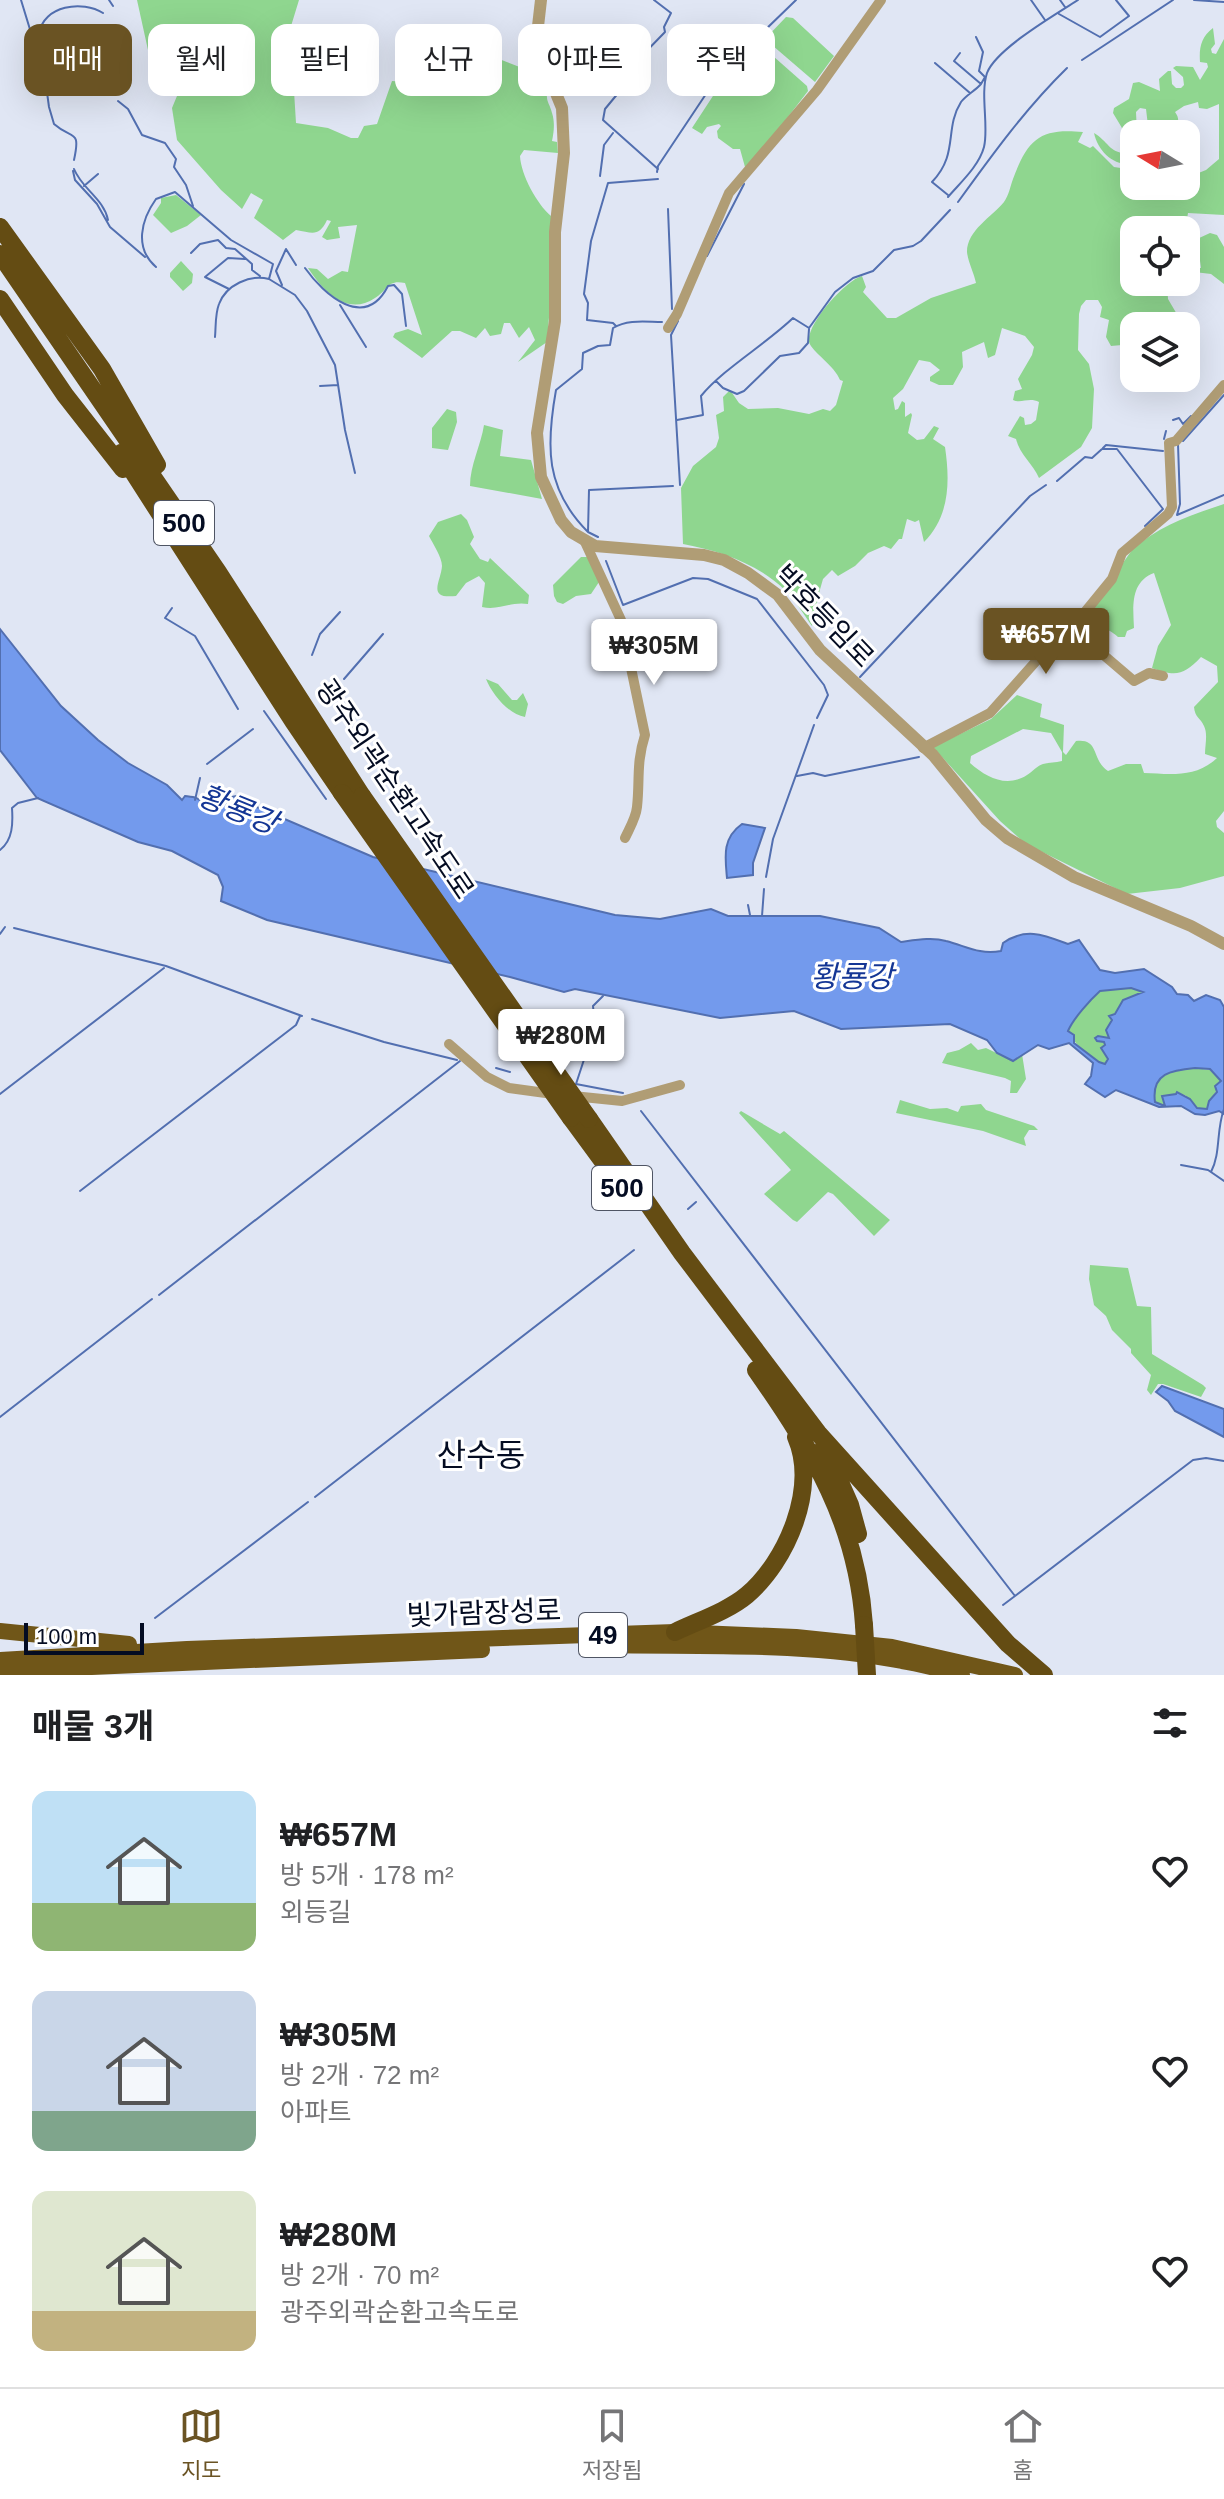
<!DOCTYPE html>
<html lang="ko">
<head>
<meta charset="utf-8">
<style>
	:root { --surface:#fff; --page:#f2f2f2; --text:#202124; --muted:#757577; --line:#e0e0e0; --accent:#6a5323 }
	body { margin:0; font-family:Arial,"Noto Sans KR",sans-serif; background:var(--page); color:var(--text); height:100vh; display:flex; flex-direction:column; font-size:30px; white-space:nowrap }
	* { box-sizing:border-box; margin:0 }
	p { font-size:26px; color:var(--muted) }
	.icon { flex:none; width:44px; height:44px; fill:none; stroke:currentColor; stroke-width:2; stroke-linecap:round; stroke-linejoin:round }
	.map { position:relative; height:1675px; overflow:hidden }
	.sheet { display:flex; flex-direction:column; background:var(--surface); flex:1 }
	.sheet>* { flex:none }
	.hud { position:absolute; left:24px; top:24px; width:800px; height:72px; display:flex; gap:16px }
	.needle { width:52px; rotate:280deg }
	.buttons { position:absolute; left:1120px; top:120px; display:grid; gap:16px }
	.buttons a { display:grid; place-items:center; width:80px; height:80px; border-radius:16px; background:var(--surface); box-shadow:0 8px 32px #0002; font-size:40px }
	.scale { position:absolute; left:24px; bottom:20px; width:120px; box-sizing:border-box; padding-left:8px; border:4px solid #040c22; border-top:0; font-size:22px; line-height:28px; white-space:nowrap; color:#040c22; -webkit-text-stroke:6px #fff; paint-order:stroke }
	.price { position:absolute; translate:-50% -68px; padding:0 18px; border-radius:8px; background:#fff; color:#222; font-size:26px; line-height:52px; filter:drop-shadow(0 2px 4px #0008) }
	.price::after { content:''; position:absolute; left:50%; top:48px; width:24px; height:18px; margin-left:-12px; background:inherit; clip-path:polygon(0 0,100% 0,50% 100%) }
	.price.on { background:var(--accent); color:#fff }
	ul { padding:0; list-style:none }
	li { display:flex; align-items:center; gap:24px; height:200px; padding:0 32px }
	li span { display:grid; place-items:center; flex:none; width:224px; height:160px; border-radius:16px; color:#555 }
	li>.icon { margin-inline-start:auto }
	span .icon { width:96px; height:96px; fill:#fffc; stroke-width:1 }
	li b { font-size:34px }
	h2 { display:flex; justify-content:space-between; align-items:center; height:96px; padding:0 32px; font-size:34px }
	.pill { padding:0 28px; border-radius:16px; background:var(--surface); box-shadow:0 8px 32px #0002; font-size:28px; line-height:72px }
	.pill.on { background:var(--accent); color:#fff }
	.tabs { display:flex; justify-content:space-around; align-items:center; height:112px; border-top:2px solid var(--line); background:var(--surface); font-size:22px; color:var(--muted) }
	.tabs a { display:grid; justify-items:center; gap:4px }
	.tabs .on { color:var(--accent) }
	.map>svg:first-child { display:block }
	.green { fill:#8fd68f; fill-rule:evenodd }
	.water { fill:#739aed; stroke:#526fb0; stroke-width:2; fill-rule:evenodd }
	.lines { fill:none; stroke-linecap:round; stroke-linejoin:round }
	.stream { stroke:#526fb0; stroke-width:2 }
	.minor { stroke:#b09d75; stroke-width:10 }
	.tertiary { stroke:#b09d75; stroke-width:12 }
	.trunk { stroke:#705618; stroke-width:16 }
	.motorway { stroke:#644c13; stroke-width:18 }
	.motorway-bridge { stroke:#644c13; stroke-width:18 }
	.labels { text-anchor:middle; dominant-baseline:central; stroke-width:6; stroke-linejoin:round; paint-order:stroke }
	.shield { fill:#fff; stroke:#4f5564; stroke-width:2 }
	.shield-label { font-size:26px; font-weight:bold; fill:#040c22 }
	.street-label { font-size:28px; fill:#040c22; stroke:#fff }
	.water-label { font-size:30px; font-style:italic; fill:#143695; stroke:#fff }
	.quarter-label { font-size:32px; fill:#040c22; stroke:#fff }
</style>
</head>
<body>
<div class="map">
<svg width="1224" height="1675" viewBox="0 0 1224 1675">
	<rect width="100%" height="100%" fill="#e0e6f4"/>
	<path class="green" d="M137 0H299L284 49 293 75 296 123 328 128 351 138H358L364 126 377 124 392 81 429 84 445 65 463 61 469 50H476L535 73 537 86 547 93C546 102 550 104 552 113 555 122 554 132 552 141L557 142 558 153 524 150 520 156C521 175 537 204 551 216V293L547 342 518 362 535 340 529 327 519 338 510 323H504L501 334 490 336 485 328 476 338 460 331H452L422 358 393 337 395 333 408 329 422 335 405 283C387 279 388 290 375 298 347 317 323 291 308 268L317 269 328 279 342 271 348 272 357 225 338 227 340 238 327 240 322 237 331 221 327 220C319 237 313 233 296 230L283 240 254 218 263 200 251 193 242 209 221 190 177 140 172 108 194 55 189 49 196 33 189 28 156 52 148 50Z
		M786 17 793 18 834 56 815 82 765 39Z
		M1213 28 1215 44 1211 49 1212 53 1216 54 1224 39V215L1188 213 1187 219 1195 237 1186 240V230H1134V282H1167L1168 299 1178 316 1168 315 1165 319 1154 318 1144 323 1140 317 1122 345 1111 346 1106 337 1109 320 1100 317 1102 307 1098 300H1086L1081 306 1079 314 1078 350 1089 364 1094 389 1092 428 1081 447 1039 478C1033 464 1020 455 1016 439L1008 436 1020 416 1024 418 1025 425 1031 424 1036 420 1039 402C1029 397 1021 404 1013 400L1015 391 1022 389 1018 379 1032 355 1034 347 1025 336 1002 328 995 355 988 358 984 342 962 352 963 367 953 385H939L930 381V377L940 370 930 362 919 360 903 389 893 398 895 410 898 409 902 401 905 403V417L911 413 912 415 908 433 917 440 924 439 934 426 939 428 933 439 945 447C950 481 950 516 924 542L919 520 915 522 907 519 902 539H899L891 549 884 546 868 553 855 566 838 576 832 570 823 579 819 593 812 626C804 615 796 601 786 591 758 564 721 551 683 544L681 488 693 466 716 447 719 438 716 415 724 411 723 397 730 390 739 403 748 409 778 408 809 414 823 409 830 411 836 405 843 381 840 380C835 366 812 352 809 342 806 324 846 280 862 276L866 287 863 292 887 318H896L931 298 976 283C974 273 968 262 967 252 967 230 992 217 1004 202 1009 195 1010 187 1013 179 1028 138 1041 128 1083 132L1078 142 1090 148 1093 146 1114 167 1134 170V186H1149L1151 193 1160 186H1186V178L1206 170 1219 159V104L1207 109 1199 108 1198 102 1184 106 1175 112C1181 120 1178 127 1171 134H1149L1146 109 1140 108 1136 112 1137 134H1134L1132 164C1113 166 1098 151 1094 133 1108 141 1110 154 1127 153L1130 150C1126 133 1122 128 1113 113L1114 108 1129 99 1133 83 1139 82 1160 91 1159 79 1168 71H1171L1172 84 1176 88H1181L1184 85 1183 77 1173 68 1176 66 1193 67 1200 80 1208 67 1207 63 1200 62C1199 48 1201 37 1213 28Z
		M765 52 773 56 807 86 808 91 750 166 745 167 740 149H733L718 138 717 131 721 126 719 124 707 127 702 134 692 128 728 73 735 68 746 80 756 66 757 57Z
		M176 195 201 215 187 226 171 233 153 215 161 203V198Z
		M1210 233 1217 235 1224 247V284L1211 274 1186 271V267L1201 268 1197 239Z
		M181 261 193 274 192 283 183 291 170 277V273Z
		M447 409 456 412 457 422 448 450 432 448V428Z
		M484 425 503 430 500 456 531 460 542 499 470 486C470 465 481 445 484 425Z
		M1224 504V811L1216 821 1217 827 1224 833V876L1180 888 1127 894 1026 844 1000 821 933 747 991 719 1017 695 1042 704 1040 717 1064 725 1063 752 1066 755 1076 741C1100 738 1091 760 1108 771L1126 764H1141L1144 773C1171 774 1196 778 1217 758L1205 754C1205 745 1208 734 1204 726 1200 717 1195 718 1194 707L1218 682 1217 666 1201 657C1184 675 1176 677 1152 668L1158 646 1171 625 1154 573C1130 582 1133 607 1134 628L1127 631 1125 637H1118C1108 628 1100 626 1088 633L1080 629V624L1132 550C1158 526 1191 515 1224 504ZM1023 729 1051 733 1062 752V761C1055 763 1050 762 1043 764 1038 765 1032 772 1027 775 1007 788 987 778 970 763L971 756Z
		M461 514 467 520 474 537 470 544 480 559 488 562 490 558 529 595 528 604C511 601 499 611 482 607L485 583 479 576 466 583 456 596C426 599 441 582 442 566 442 557 433 544 429 536L438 522Z
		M581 557H588L599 582 591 594 576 596 563 604 557 602 554 596 553 585Z
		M486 679 498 684 512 700H517L523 693 528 704 525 717C508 714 492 694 486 679Z
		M1131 988 1143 992C1121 1002 1113 1015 1109 1038L1100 1042 1104 1041 1108 1059 1105 1064C1089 1058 1075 1045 1068 1031 1073 1019 1090 1000 1101 991Z
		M971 1043 978 1050 986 1048 1013 1061 1022 1054 1026 1079 1017 1093H1010L1011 1081 1005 1078 942 1063 947 1053 959 1050Z
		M1195 1068 1210 1070 1221 1081C1218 1092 1209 1098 1208 1109L1197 1108 1185 1095 1170 1094 1166 1106H1159L1155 1102C1151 1073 1172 1070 1195 1068Z
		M900 1100 930 1109 947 1108 958 1112 961 1106 981 1104 986 1110 1034 1126 1038 1130H1029L1024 1138 1026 1146 983 1131 896 1113Z
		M741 1111 780 1134 784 1131 890 1220 874 1236 833 1194 828 1192 797 1222 793 1220 764 1194 791 1170 739 1113Z
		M1090 1265 1128 1268 1137 1306 1151 1307 1152 1354 1203 1385 1206 1388 1201 1397 1163 1384H1158L1151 1395 1147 1390 1151 1375 1131 1353V1349L1112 1330 1106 1316 1094 1305 1089 1279Z"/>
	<path class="water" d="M0 629 61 706 98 740 128 763 167 785 182 800 185 796C193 797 199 797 204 804H219L222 799 237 796 238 799 373 857 615 915 660 919 711 909 728 916H820L879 928 901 942C916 940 932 937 946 941 966 946 979 955 1001 951L1003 943C1026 927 1044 935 1068 944L1079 940 1100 970 1115 973 1144 969 1172 987 1177 994 1188 995 1194 1001 1206 995 1220 1000 1224 1007V1114L1219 1111 1205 1115 1195 1114 1181 1106 1159 1107 1116 1090 1105 1097 1085 1084 1091 1076 1093 1063 1069 1043 1049 1049 1038 1045 1013 1061 997 1053 987 1040 950 1024 841 1029 794 1011 720 1018 575 989 564 992 510 977 267 920 221 901 223 887 218 875 172 851 138 842 37 798 0 750ZM1131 988 1143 992 1123 1000 1115 1014 1109 1016 1112 1020 1106 1030 1109 1038 1098 1036 1095 1038 1097 1041 1104 1042 1105 1045 1101 1048 1108 1059 1105 1064 1099 1062 1074 1043V1035L1068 1031C1073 1019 1090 1000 1100 991ZM1195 1068 1210 1069 1221 1081 1215 1086 1217 1092 1209 1101 1207 1109 1197 1108 1190 1099 1177 1092 1176 1094 1162 1096 1165 1106 1155 1102C1151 1073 1172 1070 1195 1068Z
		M742 824 765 828 753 863V875L727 878C725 857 722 838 742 824Z
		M1162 1386 1224 1409V1437L1175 1411 1168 1401 1156 1392Z"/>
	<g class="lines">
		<path class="stream" d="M21 0 43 72
			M109 0 113 6
			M654 0 671 13 664 27 665 32 633 65 638 69 605 109 603 120 658 169
			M1031 0 1045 20
			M1060 0 1065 7
			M1194 0 1224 2
			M1059 14 1100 37 1129 16 1116 0
			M762 33 796 0
			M976 37 983 52 979 71 984 76
			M960 53 954 61 981 84 985 77
			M1082 60 1173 0
			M935 63 970 93
			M118 101 128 109 142 135 165 143 176 159 174 167 186 185 193 206
			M74 160C81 128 72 140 54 124L49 107 39 34C43 5 83 0 103 13
			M74 169C82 189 104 199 108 220
			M73 171 75 180 97 204 110 227 145 257
			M657 172 658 166 712 85 753 41
			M600 176 604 145 613 133
			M84 186 98 174
			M948 195 932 182C959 154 944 129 961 102 966 95 975 91 981 84
			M948 197C960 183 979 166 984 147 989 127 980 94 987 73 996 49 1056 14 1078 0
			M958 202C992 155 1026 108 1067 68
			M668 209 672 309
			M191 253 200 244 218 240 226 248 235 249 252 264V270L260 276
			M707 256 744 184
			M156 267C134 248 141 220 156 199L175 192 231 240 273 264 269 279 295 295 307 311 335 365 345 430 355 473
			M305 268C324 295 365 331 388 286L394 285 402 294 406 326
			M282 285 276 271 286 249 296 265
			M229 289 205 277 228 258 245 259
			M340 305 366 347
			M678 321 671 335 680 485
			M616 326 613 323 587 320 588 303 584 294 591 241 608 183 658 179
			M215 337C216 326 215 314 219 304 226 285 250 274 269 279
			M716 381 723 388 737 394 744 391 780 356 799 353 808 343 809 329
			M320 386 338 385
			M677 420 703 415 701 396C723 369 766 344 793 318L809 328 835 292 853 278 873 271 894 250 913 246 921 241 950 210
			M1173 420 1179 418 1183 424 1191 416
			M1164 439 1166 431
			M1183 441 1224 395
			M1178 444 1180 504 1177 515 1224 495
			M1103 448 1106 445 1163 451
			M1057 481 1085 457 1092 458 1102 449H1117L1163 509 1145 526
			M588 532C545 489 546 446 556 390L582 369 583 353 598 346 610 345 613 328C628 319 646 322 662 322
			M598 537 588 532 589 490 673 486
			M606 561 623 605 693 578 708 579 757 599 824 685 828 695 817 718
			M172 608 165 618 195 636 238 709
			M312 655 320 634 340 612
			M860 677 1030 496 1046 485
			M344 679 383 634
			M264 711 326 799
			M207 764 253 729
			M797 776 813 773 825 776 919 757
			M195 800 200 778
			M0 850C13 840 13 823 12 808L18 803 38 798
			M766 877 773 839 814 725
			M748 905 750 915
			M762 916 764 889
			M14 928 166 966 302 1016
			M0 934 5 927
			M603 996 593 1006 595 1026 576 1084 623 1093
			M312 1019 384 1042 457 1060
			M496 1068 510 1072
			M0 1094 164 968
			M641 1111 1015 1596 1193 1460 1206 1458 1224 1461
			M1181 1165 1208 1170 1224 1181
			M1211 1172C1221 1153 1216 1130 1224 1109
			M80 1191 296 1025 300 1016
			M688 1209 696 1202
			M159 1295 460 1061
			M0 1417 152 1299
			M315 1497 634 1250
			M1003 1605 1015 1596
			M155 1618 308 1502"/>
		<path class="minor" d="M668 328 677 314 729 193 817 90 881 0
			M585 542 621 620 645 735C636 763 640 780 637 807 636 818 629 829 625 838
			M1072 628 1112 579 1122 553 1168 514 1172 507 1169 443 1176 441 1224 385
			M923 748 990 713 1053 642 1072 628 1134 681 1149 673 1163 676
			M449 1044 487 1077 509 1088 553 1094
			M573 1096 622 1101 680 1085"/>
		<path class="tertiary" d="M541 0 537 35 539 52 562 108 564 153 555 232V321L537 433 541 477 561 520 571 532 595 546 704 555 724 560 748 573 778 595 820 650 933 755 986 820 1007 838 1074 877 1191 926 1224 944"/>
		<path class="trunk" d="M0 1631 129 1644
			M605 1645C703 1647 805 1642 902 1661 922 1664 942 1670 962 1675
			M0 1660 187 1649 675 1632 796 1637 892 1647 1015 1675
			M0 1671 482 1650"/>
		<path class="motorway" d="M0 227 102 369 157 465
			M0 254 218 572 362 796
			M0 299 65 395 123 469
			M121 453 293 721 342 793
			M571 1118 618 1182
			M589 1119 682 1253 818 1433 1008 1644 1044 1675
			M756 1370C813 1452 857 1522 864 1625
			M824 1446 850 1505 858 1534
			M675 1632C698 1621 728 1611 747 1595 787 1561 818 1488 796 1437"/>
		<path class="motorway-bridge" d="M342 793 571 1118
			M362 796 589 1119
			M864 1625 867 1675"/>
	</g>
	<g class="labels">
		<g class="shield">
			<rect x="154" y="501" width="60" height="44" rx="6"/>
			<rect x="592" y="1166" width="60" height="44" rx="6"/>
			<rect x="579" y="1613" width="48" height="44" rx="6"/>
		</g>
		<g class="shield-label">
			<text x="184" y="523">500</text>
			<text x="622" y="1188">500</text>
			<text x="603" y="1635">49</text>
		</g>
		<g class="street-label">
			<text transform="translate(824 616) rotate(46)">박호등임로</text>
			<text transform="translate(395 789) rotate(56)">광주외곽순환고속도로</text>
			<text transform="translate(484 1613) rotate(-2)">빛가람장성로</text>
		</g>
		<g class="water-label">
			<text transform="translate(238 809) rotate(22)">황룡강</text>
			<text x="852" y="976">황룡강</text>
		</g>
		<g class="quarter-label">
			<text x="481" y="1455">산수동</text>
		</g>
	</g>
</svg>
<div class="buttons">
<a><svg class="needle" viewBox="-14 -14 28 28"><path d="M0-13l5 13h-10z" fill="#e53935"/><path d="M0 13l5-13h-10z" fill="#757577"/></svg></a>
<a><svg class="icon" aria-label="locate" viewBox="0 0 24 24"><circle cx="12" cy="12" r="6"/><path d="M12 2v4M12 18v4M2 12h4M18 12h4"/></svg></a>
<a><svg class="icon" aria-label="layers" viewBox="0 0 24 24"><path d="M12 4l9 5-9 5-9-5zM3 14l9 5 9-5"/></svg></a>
</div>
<div class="scale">100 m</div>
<b class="price on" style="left:1046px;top:676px">₩657M</b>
<b class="price" style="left:654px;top:687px">₩305M</b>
<b class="price" style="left:561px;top:1077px">₩280M</b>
<div class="hud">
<a class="pill on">매매</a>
<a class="pill">월세</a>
<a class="pill">필터</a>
<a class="pill">신규</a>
<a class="pill">아파트</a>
<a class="pill">주택</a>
</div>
</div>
<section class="sheet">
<h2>매물 3개<svg class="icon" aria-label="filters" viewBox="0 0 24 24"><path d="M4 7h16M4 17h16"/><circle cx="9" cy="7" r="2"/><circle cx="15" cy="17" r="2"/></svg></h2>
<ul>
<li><span style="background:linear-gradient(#bfe0f5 70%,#8fb573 0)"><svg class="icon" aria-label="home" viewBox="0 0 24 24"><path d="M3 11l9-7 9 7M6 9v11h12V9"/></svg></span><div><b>₩657M</b><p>방 5개 · 178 m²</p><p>외등길</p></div><svg class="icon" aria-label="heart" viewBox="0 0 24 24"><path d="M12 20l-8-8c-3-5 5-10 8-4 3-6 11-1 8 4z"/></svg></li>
<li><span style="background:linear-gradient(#c9d6e8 75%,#7fa58c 0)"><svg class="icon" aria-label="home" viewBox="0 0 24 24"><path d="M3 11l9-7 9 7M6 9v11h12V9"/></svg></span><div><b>₩305M</b><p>방 2개 · 72 m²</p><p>아파트</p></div><svg class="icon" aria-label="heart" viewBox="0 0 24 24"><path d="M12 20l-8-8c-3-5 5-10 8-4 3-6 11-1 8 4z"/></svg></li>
<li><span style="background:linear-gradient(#dfe7d0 75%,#c2b280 0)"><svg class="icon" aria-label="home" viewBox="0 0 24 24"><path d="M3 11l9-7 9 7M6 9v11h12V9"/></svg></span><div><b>₩280M</b><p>방 2개 · 70 m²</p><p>광주외곽순환고속도로</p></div><svg class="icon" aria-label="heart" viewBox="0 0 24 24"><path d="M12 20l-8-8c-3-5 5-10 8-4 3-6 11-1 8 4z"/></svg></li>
</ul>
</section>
<nav class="tabs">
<a class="on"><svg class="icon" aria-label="map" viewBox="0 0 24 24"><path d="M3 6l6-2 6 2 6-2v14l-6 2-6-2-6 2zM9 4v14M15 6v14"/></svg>지도</a>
<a><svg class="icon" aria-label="saved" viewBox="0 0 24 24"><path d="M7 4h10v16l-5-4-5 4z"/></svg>저장됨</a>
<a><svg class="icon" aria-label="home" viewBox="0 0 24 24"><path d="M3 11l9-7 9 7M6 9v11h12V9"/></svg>홈</a>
</nav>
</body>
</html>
